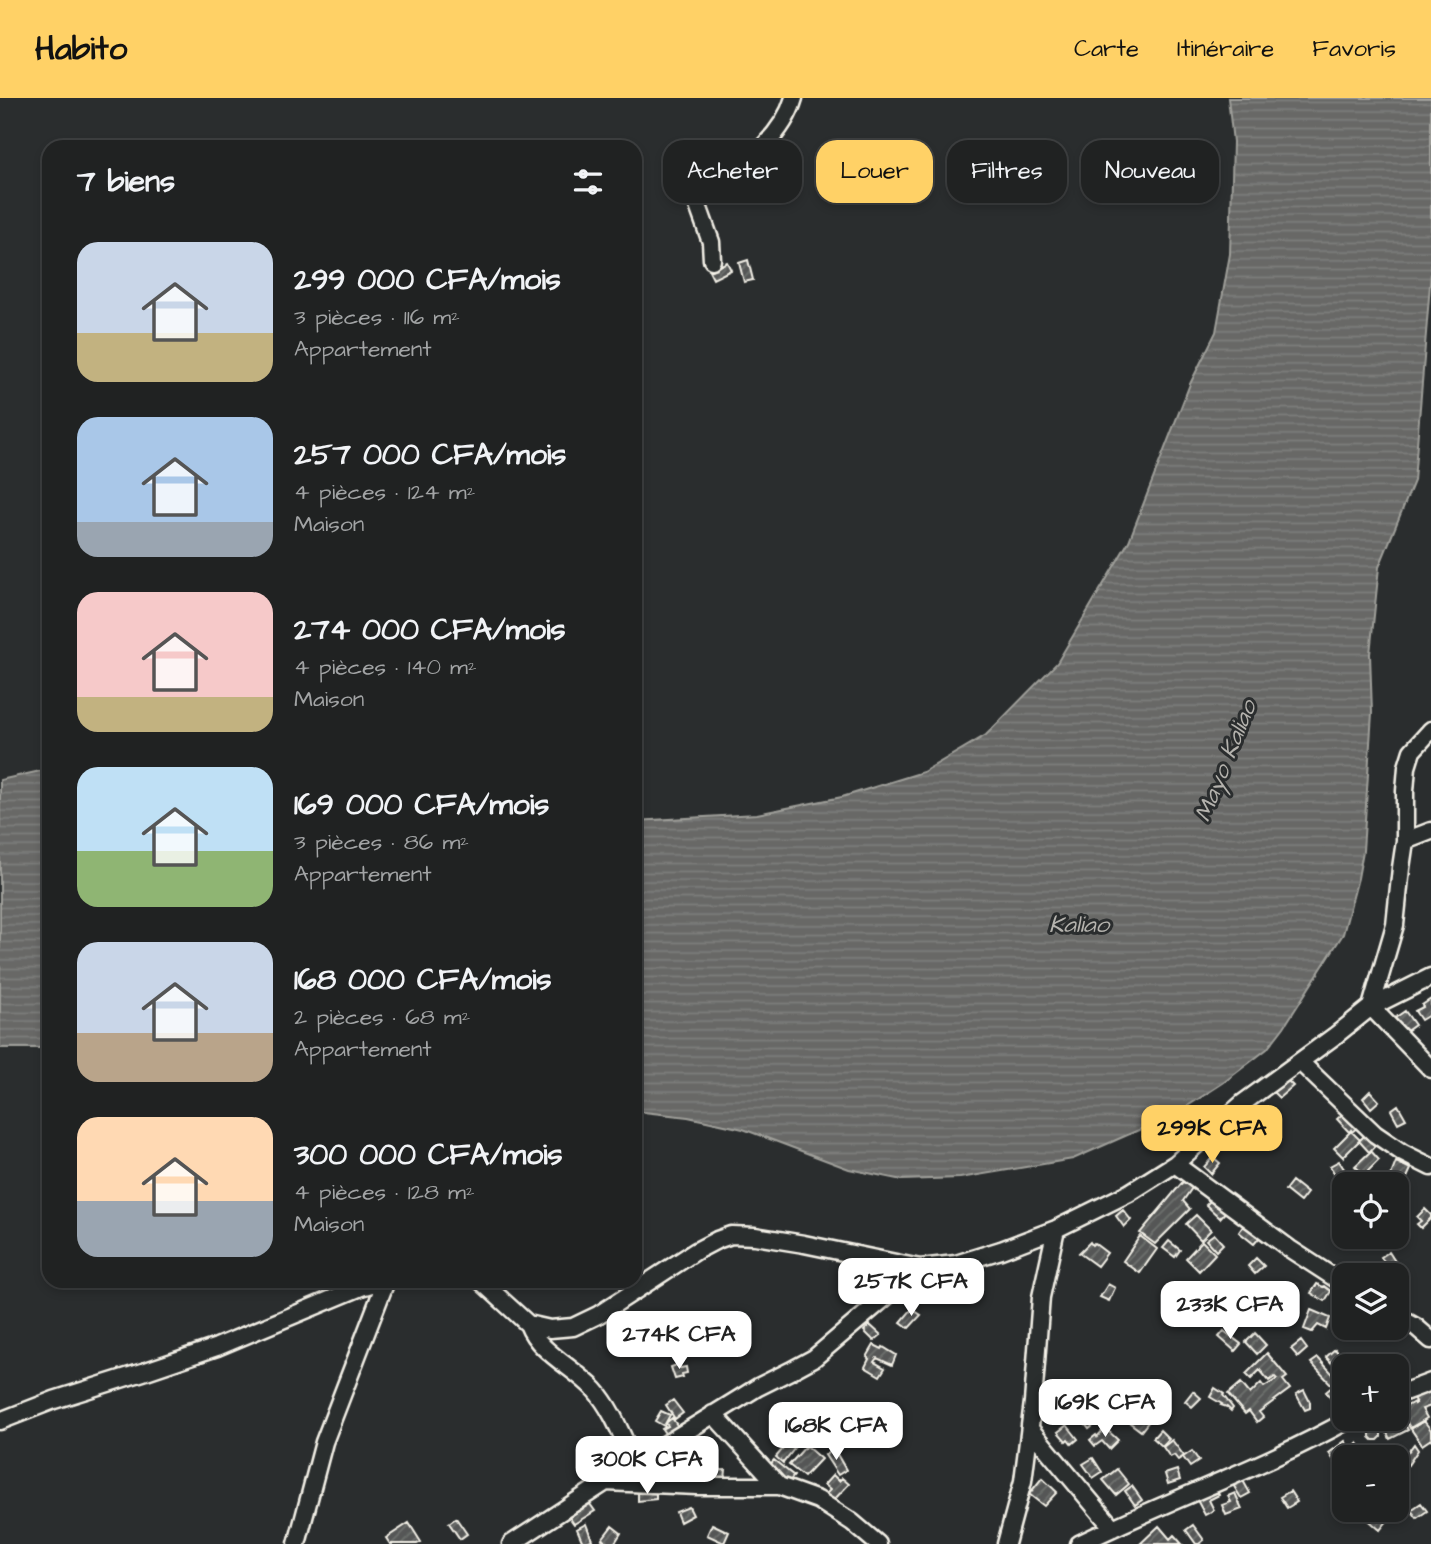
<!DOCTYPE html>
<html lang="fr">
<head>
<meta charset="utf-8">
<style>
	:root { --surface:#202222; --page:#2d2f2f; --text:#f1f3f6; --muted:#a2a4a5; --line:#3d3f40; --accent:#ffd166 }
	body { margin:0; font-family:"Architects Daughter",sans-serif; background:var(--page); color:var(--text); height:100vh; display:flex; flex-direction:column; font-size:26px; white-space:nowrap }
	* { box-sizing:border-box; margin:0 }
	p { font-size:23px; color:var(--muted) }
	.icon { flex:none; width:38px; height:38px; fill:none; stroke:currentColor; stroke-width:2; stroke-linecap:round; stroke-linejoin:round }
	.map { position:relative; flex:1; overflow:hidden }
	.panel { position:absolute; left:42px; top:42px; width:600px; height:1148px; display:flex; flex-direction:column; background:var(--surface); border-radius:21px; box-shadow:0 4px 10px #0003,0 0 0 2px var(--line) }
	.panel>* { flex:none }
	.guide { position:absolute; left:663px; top:42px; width:662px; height:63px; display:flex; gap:14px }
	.fabs { position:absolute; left:1332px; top:1074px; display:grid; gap:14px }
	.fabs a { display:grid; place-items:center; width:77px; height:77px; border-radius:14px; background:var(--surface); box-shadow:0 4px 10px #0003,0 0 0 2px var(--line); font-size:35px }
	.price { position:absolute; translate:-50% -60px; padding:0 16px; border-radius:14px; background:#fff; color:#222; font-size:23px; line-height:46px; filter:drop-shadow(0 2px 4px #0008) }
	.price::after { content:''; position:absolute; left:50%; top:42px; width:21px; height:16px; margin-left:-10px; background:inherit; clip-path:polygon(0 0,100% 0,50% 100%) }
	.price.active { background:var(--accent); color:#111 }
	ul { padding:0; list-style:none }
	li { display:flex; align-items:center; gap:21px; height:175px; padding:0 35px }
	li span { display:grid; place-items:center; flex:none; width:196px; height:140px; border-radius:21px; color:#555 }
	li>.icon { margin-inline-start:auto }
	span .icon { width:84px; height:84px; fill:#fffc; stroke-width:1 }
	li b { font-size:30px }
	h2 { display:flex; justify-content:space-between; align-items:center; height:84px; padding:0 35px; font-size:30px }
	.chip { padding:0 24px; border-radius:21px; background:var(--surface); box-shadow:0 4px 10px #0003,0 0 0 2px var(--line); font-size:24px; line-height:63px }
	.chip.active { background:var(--accent); color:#111 }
	header { display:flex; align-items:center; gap:42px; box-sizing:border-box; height:98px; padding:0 35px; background:var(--accent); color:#111 }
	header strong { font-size:33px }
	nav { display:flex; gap:38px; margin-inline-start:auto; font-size:24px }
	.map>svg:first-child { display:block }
	.water { fill:url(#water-rules); stroke:#9f9f9a; stroke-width:2 }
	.building { fill:url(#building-hatch); stroke:#f4f1e8; stroke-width:2 }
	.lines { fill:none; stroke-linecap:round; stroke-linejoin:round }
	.minor-casing { stroke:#f4f1e8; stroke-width:21 }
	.minor { stroke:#2a2d2e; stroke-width:16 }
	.labels { text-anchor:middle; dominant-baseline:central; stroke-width:6; stroke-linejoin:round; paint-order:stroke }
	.water-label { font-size:24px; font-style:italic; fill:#b5b3ae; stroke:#2a2d2e }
</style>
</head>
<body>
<header>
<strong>Habito</strong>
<nav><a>Carte</a><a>Itinéraire</a><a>Favoris</a></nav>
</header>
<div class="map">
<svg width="1431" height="1446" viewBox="0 0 1431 1446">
	<defs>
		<pattern id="water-rules" width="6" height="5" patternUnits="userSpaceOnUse" patternTransform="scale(1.75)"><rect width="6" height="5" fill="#676866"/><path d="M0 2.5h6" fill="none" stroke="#7d7e7c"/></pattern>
		<pattern id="building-hatch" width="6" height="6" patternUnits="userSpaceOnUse" patternTransform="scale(1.75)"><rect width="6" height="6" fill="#555756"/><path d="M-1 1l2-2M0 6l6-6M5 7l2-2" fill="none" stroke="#6e706e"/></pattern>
	</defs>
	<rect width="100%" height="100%" fill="#2a2d2e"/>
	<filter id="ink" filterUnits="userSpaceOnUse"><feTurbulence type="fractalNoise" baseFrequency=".0143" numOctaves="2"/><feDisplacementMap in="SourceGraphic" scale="14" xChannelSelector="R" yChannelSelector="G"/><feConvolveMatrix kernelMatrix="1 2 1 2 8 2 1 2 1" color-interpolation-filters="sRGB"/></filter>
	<g filter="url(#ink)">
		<path class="water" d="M1228 0H1431V174L1414 383 1379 469 1370 556 1372 615 1363 753 1358 780 1343 836 1284 929 1267 951 1223 985 1175 1016 1073 1061 960 1080 902 1082 849 1071 743 1031 688 1019 635 1013V723L757 716 842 699 923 674 986 637 1057 565 1129 443 1190 286 1216 234 1230 156 1233 44Z
			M49 671V950H0V682Z"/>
		<path class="building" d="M748 162 753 182 744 184 739 165Z
			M727 164 731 172 713 181 709 173Z
			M1431 901V916L1421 922 1415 913 1423 909 1422 907Z
			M1405 913 1415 927 1405 934 1395 920Z
			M1285 980 1293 988 1279 1000 1271 992Z
			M1370 993 1379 1003 1371 1010 1363 1000Z
			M1398 1007 1406 1021 1398 1025 1391 1012Z
			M1345 1014 1358 1029 1352 1034 1351 1032 1349 1034 1337 1021Z
			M1237 1025 1244 1032 1232 1045 1225 1037Z
			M1351 1033 1360 1042 1343 1059 1334 1050Z
			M1365 1037 1375 1048 1369 1054 1359 1043Z
			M1371 1053 1379 1062 1364 1077 1355 1068Z
			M1213 1059 1220 1065 1211 1076 1204 1069Z
			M1339 1063 1346 1074 1337 1080 1330 1068Z
			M1396 1064 1411 1071 1405 1084 1391 1077Z
			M1186 1080 1194 1087 1183 1103 1190 1111 1155 1146 1140 1135Z
			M1292 1083 1307 1095 1300 1104 1285 1092Z
			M1214 1099 1228 1111 1220 1120 1206 1107Z
			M1425 1111 1431 1117V1120L1421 1130 1417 1126 1421 1123 1417 1119Z
			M1123 1112 1131 1122 1124 1129 1116 1118Z
			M1196 1117 1211 1132 1201 1142 1186 1126Z
			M1244 1127 1260 1139 1254 1146 1239 1134Z
			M1214 1136 1223 1146 1216 1153 1206 1142Z
			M1140 1138 1157 1151 1140 1175 1123 1163Z
			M1169 1143 1180 1152 1175 1159 1163 1150Z
			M1202 1143 1215 1156 1199 1173 1186 1160Z
			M1090 1144 1092 1147 1094 1145 1107 1155 1097 1168 1079 1155Z
			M1389 1154 1396 1165 1388 1170 1381 1159Z
			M1256 1160 1264 1168 1255 1176 1248 1168Z
			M1108 1186 1115 1190 1109 1203 1100 1199Z
			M1317 1186 1323 1189 1324 1188 1331 1193 1325 1203 1311 1195Z
			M912 1211 921 1217 909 1230 901 1224Z
			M1311 1212 1330 1220 1326 1231 1318 1227 1312 1234 1304 1231Z
			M870 1227 881 1237 874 1243 864 1233Z
			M1224 1233 1241 1246 1235 1253 1219 1239Z
			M1255 1235 1266 1247 1257 1256 1246 1244Z
			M1301 1243 1307 1251 1298 1259 1291 1251Z
			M874 1247 882 1251 883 1249 896 1257 892 1267 877 1260 874 1264 885 1270 880 1278 865 1269 869 1261 867 1259Z
			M1335 1251 1350 1269H1344V1274L1342 1276 1326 1259Z
			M1267 1255 1287 1279 1283 1282 1290 1291 1259 1314 1263 1319 1257 1324 1249 1313 1245 1316 1228 1296 1241 1285 1250 1296 1261 1285 1264 1289 1277 1281 1275 1279 1269 1283 1260 1272 1251 1281 1246 1276Z
			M1318 1260 1343 1287 1336 1292 1339 1296 1331 1301 1326 1294 1333 1288 1311 1265Z
			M679 1266 680 1270 686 1269 687 1275 682 1276 683 1279 675 1281 671 1269Z
			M1215 1290 1224 1296 1223 1297 1233 1310 1231 1313 1227 1309 1221 1307 1222 1306 1210 1299Z
			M1304 1292 1310 1304V1310L1305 1312 1296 1296Z
			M1431 1292V1304L1430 1305 1431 1308 1422 1311 1427 1320 1410 1330 1400 1312 1414 1304V1306L1416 1305 1413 1300 1403 1305 1400 1297Z
			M1193 1293 1201 1300 1192 1309 1185 1303Z
			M673 1302 683 1315 675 1321 666 1307Z
			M1145 1306 1156 1314 1141 1333 1129 1324Z
			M1396 1310 1408 1332 1390 1341 1384 1329H1379L1375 1331 1381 1334V1339L1378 1342H1373L1370 1339V1335L1359 1321H1396Z
			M661 1313 670 1317 664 1328 655 1323Z
			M1091 1314 1098 1324 1089 1331 1081 1321Z
			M672 1320 679 1330 666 1337 662 1331 668 1328 666 1325Z
			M1424 1323 1431 1332V1341L1422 1347 1411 1331Z
			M1067 1327 1078 1341 1072 1346 1068 1341 1066 1343 1058 1334Z
			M795 1328 803 1334 791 1349 794 1351 783 1365 776 1359 788 1345 784 1342Z
			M1105 1330 1118 1342 1109 1351 1102 1343 1095 1348 1090 1342 1096 1337 1097 1339Z
			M1160 1332 1169 1341 1162 1348 1153 1340Z
			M1172 1342 1184 1358 1178 1362 1174 1357 1170 1359 1163 1349Z
			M1345 1343 1351 1352 1358 1345 1368 1360H1344V1378L1329 1355Z
			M1414 1346 1418 1352 1408 1367 1402 1362Z
			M806 1348 821 1361 804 1379 789 1367Z
			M834 1351 846 1372 838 1377 825 1357Z
			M1192 1353 1199 1363 1190 1369 1183 1359Z
			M1093 1360 1102 1374 1093 1380 1083 1366Z
			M691 1361 695 1376 679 1381 675 1365Z
			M774 1362 794 1378 788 1385 767 1370Z
			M1117 1371 1129 1386 1116 1397 1103 1382Z
			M726 1372 725 1381 700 1382V1373Z
			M1177 1372 1180 1382 1168 1386 1165 1376Z
			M833 1377 839 1383 842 1380 849 1386 832 1404 825 1397 830 1392 824 1387Z
			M1241 1379 1250 1395 1241 1400 1232 1385Z
			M1042 1380 1057 1394 1044 1408 1029 1396Z
			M1132 1388 1142 1402 1135 1407 1125 1393Z
			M1216 1390 1219 1397 1209 1402 1214 1412 1205 1417 1197 1402Z
			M656 1393V1401L638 1403V1395Z
			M1290 1393 1297 1404 1287 1410 1280 1399Z
			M1235 1395 1242 1411 1226 1417 1222 1407 1231 1404 1228 1398Z
			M1421 1405 1427 1413 1417 1420 1411 1412Z
			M590 1406 595 1413 574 1426 569 1419Z
			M689 1409 693 1417 680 1424 676 1414Z
			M1371 1412H1394L1395 1413 1380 1432 1365 1419Z
			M456 1420 467 1436 460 1441 449 1425Z
			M409 1425 421 1444 417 1446H390L386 1440Z
			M586 1426 592 1442 583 1445 577 1431Z
			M712 1426 729 1434 724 1445 707 1437Z
			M1193 1427 1204 1442 1199 1446H1196L1186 1432Z
			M612 1428 621 1435 614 1446H609L602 1441Z
			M1159 1428 1170 1441 1174 1437 1182 1446H1140Z"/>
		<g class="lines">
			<defs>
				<path id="minor" d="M712 162 711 144 697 105C732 75 781 45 794 0
					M1405 743 1431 733
					M1371 909 1395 827 1401 770 1405 743V693L1407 669 1412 653 1431 632
					M1371 909 1431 971
					M1300 964 1375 1036 1403 1055 1431 1069
					M1175 1066 1290 1151 1344 1186
					M481 1183 528 1226 550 1231 573 1229 598 1217 696 1153 717 1142 731 1137 755 1138 804 1146 920 1170 956 1166 1001 1152 1056 1131 1129 1095 1175 1066 1243 1005 1336 937 1371 909 1431 879
					M1396 1218 1416 1229 1431 1242
					M528 1226C539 1255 574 1269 595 1292 613 1312 623 1341 635 1365
					M1396 1297 1431 1284
					M713 1316 779 1388
					M0 1323 54 1302 143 1274 217 1249 361 1189 382 1183
					M1030 1331 1113 1430
					M606 1384 697 1388H779L818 1402 852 1424 878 1446
					M297 1446 324 1344 386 1183
					M511 1446 635 1365 758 1289 790 1273 814 1260 920 1170
					M1006 1446 1023 1383 1033 1304 1041 1199 1056 1131
					M1079 1446C1168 1402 1263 1370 1350 1321"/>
			</defs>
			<use href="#minor" class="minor-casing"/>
			<use href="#minor" class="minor"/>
		</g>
	</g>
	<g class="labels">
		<g class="water-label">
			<text transform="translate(1226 663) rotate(-68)">Mayo Kaliao</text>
			<text x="1079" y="827">Kaliao</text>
		</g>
	</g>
</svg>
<div class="fabs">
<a><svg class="icon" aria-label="locate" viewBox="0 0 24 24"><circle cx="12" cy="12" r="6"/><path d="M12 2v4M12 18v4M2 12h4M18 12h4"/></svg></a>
<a><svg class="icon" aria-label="layers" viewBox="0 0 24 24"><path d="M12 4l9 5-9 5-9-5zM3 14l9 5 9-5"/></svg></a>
<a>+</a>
<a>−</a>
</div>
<b class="price active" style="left:1212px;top:1067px">299K CFA</b>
<b class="price" style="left:911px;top:1220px">257K CFA</b>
<b class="price" style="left:1230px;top:1243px">233K CFA</b>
<b class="price" style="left:679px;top:1273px">274K CFA</b>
<b class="price" style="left:1105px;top:1341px">169K CFA</b>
<b class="price" style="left:836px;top:1364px">168K CFA</b>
<b class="price" style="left:647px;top:1398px">300K CFA</b>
<div class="guide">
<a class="chip">Acheter</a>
<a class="chip active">Louer</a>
<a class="chip">Filtres</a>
<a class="chip">Nouveau</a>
</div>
<section class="panel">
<h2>7 biens<svg class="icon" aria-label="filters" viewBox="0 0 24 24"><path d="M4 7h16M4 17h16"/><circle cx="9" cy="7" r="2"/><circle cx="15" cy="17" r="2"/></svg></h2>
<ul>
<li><span style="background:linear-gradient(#c9d6e8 65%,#c2b280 0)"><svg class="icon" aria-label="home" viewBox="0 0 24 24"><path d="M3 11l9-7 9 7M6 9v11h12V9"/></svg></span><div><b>299 000 CFA/mois</b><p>3 pièces · 116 m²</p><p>Appartement</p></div></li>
<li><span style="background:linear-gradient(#a9c7e8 75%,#9aa5b1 0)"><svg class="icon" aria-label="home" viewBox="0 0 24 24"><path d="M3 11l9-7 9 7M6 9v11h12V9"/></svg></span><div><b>257 000 CFA/mois</b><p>4 pièces · 124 m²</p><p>Maison</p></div></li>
<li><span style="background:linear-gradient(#f6c9c9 75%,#c2b280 0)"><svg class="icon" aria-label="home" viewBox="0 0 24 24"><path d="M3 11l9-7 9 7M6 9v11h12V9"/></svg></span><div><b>274 000 CFA/mois</b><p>4 pièces · 140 m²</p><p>Maison</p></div></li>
<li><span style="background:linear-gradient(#bfe0f5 60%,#8fb573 0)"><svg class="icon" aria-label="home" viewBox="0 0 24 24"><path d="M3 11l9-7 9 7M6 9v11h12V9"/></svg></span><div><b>169 000 CFA/mois</b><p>3 pièces · 86 m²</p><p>Appartement</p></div></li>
<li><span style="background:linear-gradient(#c9d6e8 65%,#b9a48a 0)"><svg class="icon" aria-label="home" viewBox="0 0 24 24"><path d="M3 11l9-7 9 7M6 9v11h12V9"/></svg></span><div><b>168 000 CFA/mois</b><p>2 pièces · 68 m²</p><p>Appartement</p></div></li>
<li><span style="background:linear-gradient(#ffd9b3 60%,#9aa5b1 0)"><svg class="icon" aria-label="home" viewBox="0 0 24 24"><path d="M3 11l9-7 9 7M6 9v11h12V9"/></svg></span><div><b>300 000 CFA/mois</b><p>4 pièces · 128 m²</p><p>Maison</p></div></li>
</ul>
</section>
</div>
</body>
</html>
